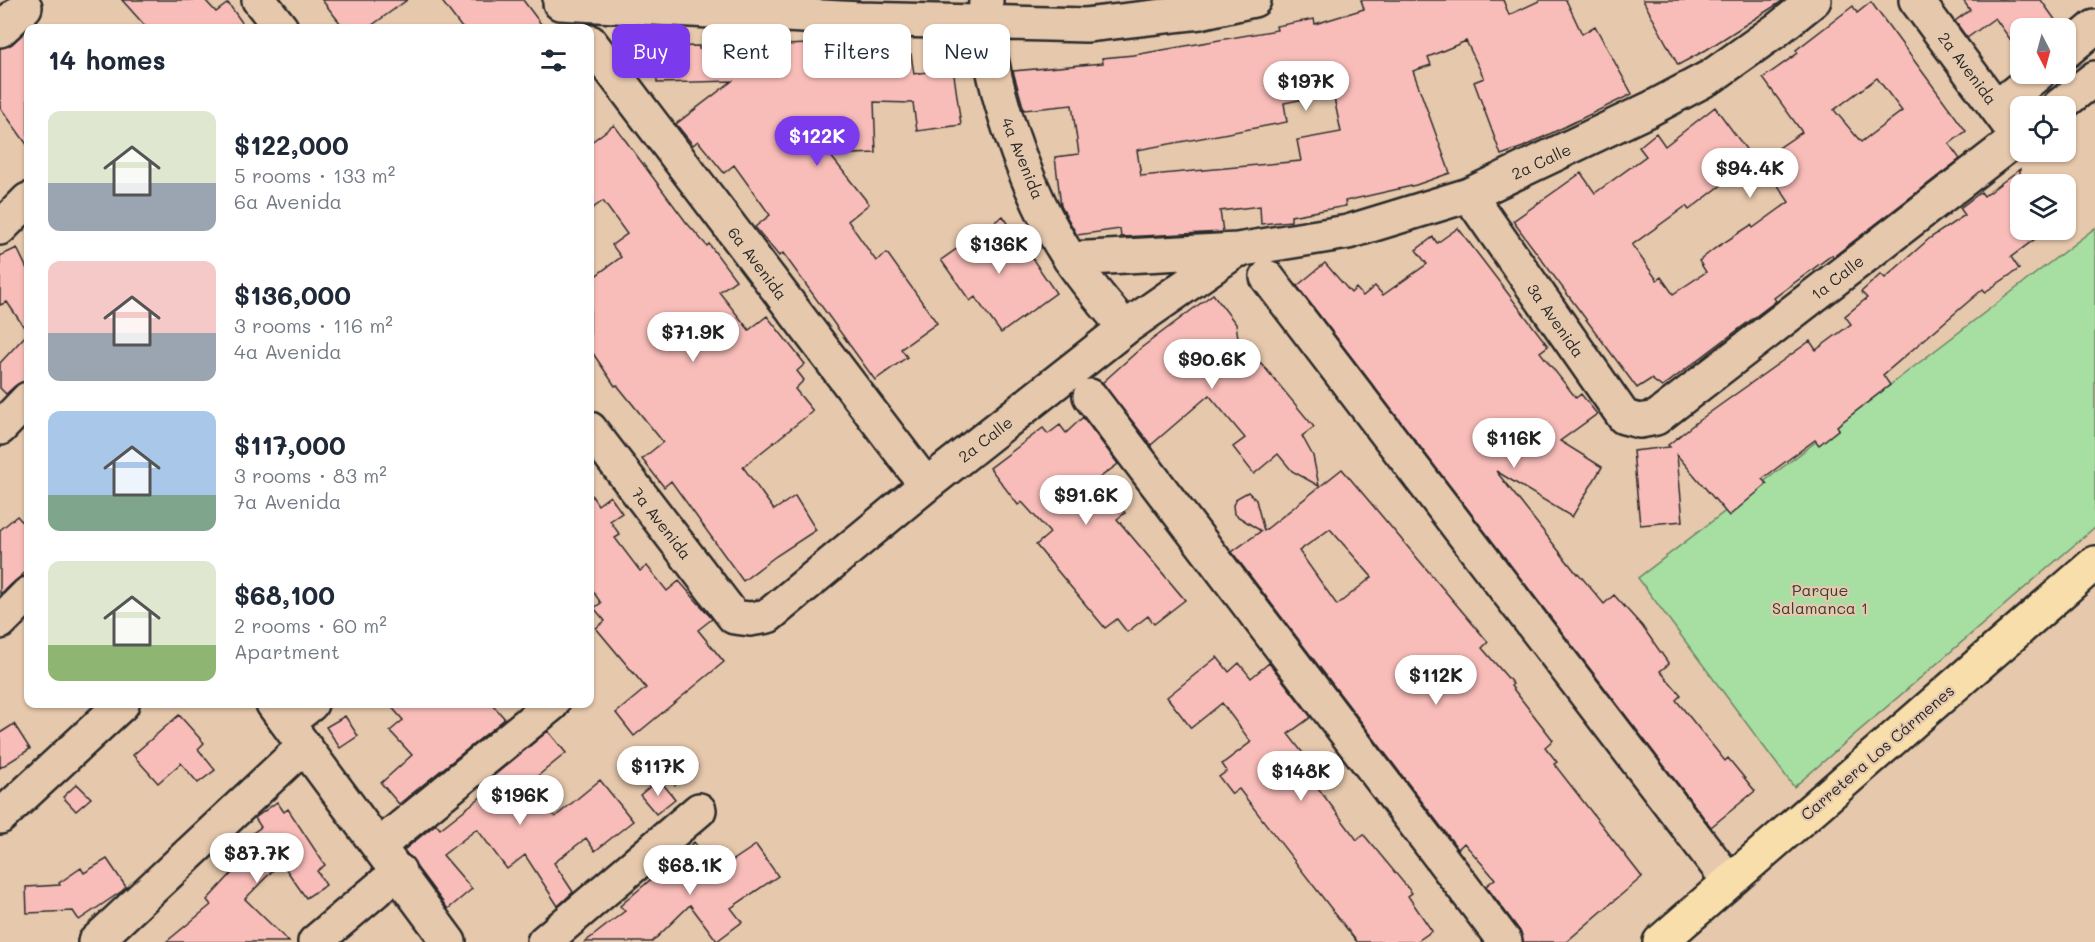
<!DOCTYPE html>
<html lang="en">
<head>
<meta charset="utf-8">
<style>
	:root { --surface:#fff; --page:#f2f2f3; --text:#1f2937; --muted:#747a83; --accent:#7c3aed }
	body { margin:0; font-family:Mali,sans-serif; background:var(--page); color:var(--text); height:100vh; display:flex; flex-direction:column; font-size:22px; white-space:nowrap }
	* { box-sizing:border-box; margin:0 }
	p { font-size:20px; color:var(--muted) }
	.icon { flex:none; width:33px; height:33px; fill:none; stroke:currentColor; stroke-width:2; stroke-linecap:round; stroke-linejoin:round }
	.map { position:relative; flex:1; overflow:hidden }
	.sheet { position:absolute; left:24px; top:24px; width:570px; height:684px; display:flex; flex-direction:column; background:var(--surface); border-radius:12px; box-shadow:0 2px 4px #0004 }
	.sheet>* { flex:none }
	.banner { position:absolute; left:612px; top:24px; width:570px; height:54px; display:flex; gap:12px }
	.needle { width:39px; rotate:174deg }
	.tools { position:absolute; left:2010px; top:18px; display:grid; gap:12px }
	.tools a { display:grid; place-items:center; width:66px; height:66px; border-radius:12px; background:var(--surface); box-shadow:0 2px 4px #0004; font-size:30px }
	.price { position:absolute; translate:-50% -51px; padding:0 14px; border-radius:21px; background:#fff; color:#222; font-size:20px; line-height:39px; filter:drop-shadow(0 2px 3px #0008) }
	.price::after { content:''; position:absolute; left:50%; top:36px; width:18px; height:14px; margin-left:-9px; background:inherit; clip-path:polygon(0 0,100% 0,50% 100%) }
	.price.active { background:var(--accent); color:#fff }
	ul { padding:0; list-style:none }
	li { display:flex; align-items:center; gap:18px; height:150px; padding:0 24px }
	li span { display:grid; place-items:center; flex:none; width:168px; height:120px; border-radius:12px; color:#555 }
	li>.icon { margin-inline-start:auto }
	span .icon { width:72px; height:72px; fill:#fffc; stroke-width:1 }
	li b { font-size:26px }
	h2 { display:flex; justify-content:space-between; align-items:center; height:72px; padding:0 24px; font-size:26px }
	.pill { padding:0 21px; border-radius:12px; background:var(--surface); box-shadow:0 2px 4px #0004; font-size:21px; line-height:54px }
	.pill.active { background:var(--accent); color:#fff }
	.map>svg:first-child { display:block }
	.green { fill:#a7dea1; stroke:#698466; stroke-width:1.5 }
	.building { fill:#f9bdb9; stroke:#2b2b2b; stroke-width:1.5; fill-rule:evenodd }
	.lines { fill:none; stroke-linecap:round; stroke-linejoin:round }
	.minor-casing { stroke:#2b2b2b; stroke-width:38 }
	.major-casing { stroke:#2b2b2b; stroke-width:38 }
	.minor { stroke:#e6c8ac; stroke-width:33 }
	.major { stroke:#f8deab; stroke-width:33 }
	.labels { text-anchor:middle; dominant-baseline:central; stroke-width:4.5; stroke-linejoin:round; paint-order:stroke }
	.street-label { font-size:16px; fill:#2b2b2b; stroke:#e6c8ac }
	.park-label { font-size:16px; fill:#373d37; stroke:#e6c8ac }
</style>
</head>
<body>
<div class="map">
<svg width="2095" height="942" viewBox="0 0 2095 942">
	<rect width="100%" height="100%" fill="#e6c8ac"/>
	<filter id="ink" filterUnits="userSpaceOnUse"><feTurbulence type="fractalNoise" baseFrequency=".0167" numOctaves="2"/><feDisplacementMap in="SourceGraphic" scale="12" xChannelSelector="R" yChannelSelector="G"/><feConvolveMatrix kernelMatrix="1 2 1 2 8 2 1 2 1" color-interpolation-filters="sRGB"/></filter>
	<g filter="url(#ink)">
		<path class="green" d="M2095 228V527L1794 787 1638 578Z"/>
		<path class="building" d="M122 0H205L216 12 228 3 246 28H147Z
			M322 0H407L368 28H344Z
			M441 0H523L544 28H462Z
			M1361 0H1503L1509 15 1541 0H1566L1582 34 1595 26 1632 94 1523 147 1501 155 1474 82 1484 78 1466 41 1428 57 1431 65 1413 71 1450 173 1416 185 1345 201 1346 206 1291 216V221L1261 224 1260 206 1220 211 1223 232 1121 237 1120 229 1077 235 1061 206 1055 157 1079 154 1072 105 1024 110 1013 71 1103 63 1102 58 1134 55 1277 30 1276 26 1314 19 1315 24 1364 9ZM1333 93 1341 132 1297 140 1301 161 1141 176 1137 150 1287 122 1284 103Z
			M1643 0H1784L1706 50 1678 65Z
			M1963 0H2041L2061 28H2020V53L1995 18 1967 38 1955 21 1970 10Z
			M1871 2 1966 131 1949 144 1960 159 1833 257 1832 255 1774 298 1776 301 1662 387 1651 379 1637 388 1513 221 1581 173 1595 193 1646 156 1639 147 1656 133 1665 146 1715 107 1754 160 1689 210 1686 206 1632 245 1657 280 1661 277 1673 294 1706 272 1699 261 1714 249 1751 225 1753 228 1789 202 1761 160 1802 132 1763 78 1798 53 1796 50 1853 6 1857 13ZM1877 78 1902 111 1861 142 1834 110Z
			M28 29V146L0 107V48L12 44Z
			M833 37 870 38V60L911 54 914 74 953 68 961 125 917 131 913 103 874 102 876 153 830 155 869 204 848 221 876 261 887 253 937 323 901 349 907 357 875 380 783 253 779 256 755 227 770 215 734 165 724 173 698 141 693 145 676 124 732 81 657 83 656 47 699 46V49L785 52V45L833 43Z
			M614 125 686 222 707 246 709 244 736 280 719 292 749 330 767 316 805 364 797 371 804 380 795 389 813 411 743 467 774 510 795 496 816 530 776 556 743 581 671 481 664 487 642 459 663 442 617 385 615 386 590 349V280L621 257 612 245 627 234 603 201 590 210V143Z
			M2020 169V230H2047L2011 257 2019 269 1985 292 1983 289 1883 375 1890 385 1837 426 1839 429 1819 445 1815 440 1762 479 1767 484 1729 516 1677 455 1683 521 1640 525 1633 451 1670 447 1668 445 1698 421 1810 341 1816 350 1851 324 1845 316 1867 298 1861 292 1881 274 1885 278 1930 238 1965 215 1960 208 1981 192 1984 196Z
			M1003 216 1056 293 1001 333 975 297 970 301 941 260Z
			M1458 228 1548 346 1540 352 1576 398 1581 394 1597 414 1560 441 1602 467 1572 517 1496 471 1577 574 1578 573 1604 604 1614 595 1642 626 1669 664 1660 671 1681 695 1676 700 1725 761 1728 758 1755 791 1711 827 1297 286 1325 263 1351 293 1356 288 1363 296 1375 286 1383 295 1427 264 1416 250 1433 237 1437 243Z
			M17 248 28 271V381L15 386 6 394 0 388V363L28 333 7 302 0 305V256Z
			M1213 294 1236 324 1242 365 1261 363 1314 427 1302 436 1313 456 1319 486 1292 471 1278 454 1254 474 1233 447 1245 438 1209 395 1151 445 1102 383 1141 348Z
			M1083 417 1118 464 1098 479 1125 513 1117 519 1185 600 1154 624 1148 616 1127 632 1117 619 1105 628 1036 545 1050 533 1022 502 1018 505 990 468 1043 428 1048 434 1060 425 1066 433Z
			M1342 469 1488 642 1482 648 1513 684 1511 686 1553 740 1545 747 1557 762 1554 764 1642 877 1566 942H1523L1520 931 1486 886 1495 879 1464 843 1458 849 1232 552 1261 531 1234 514 1233 505 1237 498 1248 492 1256 500 1264 531ZM1330 529 1372 577 1337 605 1299 551Z
			M590 493 598 505 610 496 622 513 610 521 620 535 615 538 640 571 647 566 667 591 679 581 708 614 712 619 698 630 724 662 634 736 616 713 646 688 596 628 605 621 594 608 601 603 590 587Z
			M17 516 28 528V570L0 594V530Z
			M1217 657 1229 672 1239 663 1251 678 1269 663 1311 717 1288 734 1326 783 1318 788 1357 840 1364 835 1412 893 1408 896 1432 931 1416 942H1357L1239 789 1232 794 1219 777 1227 771 1222 764 1251 742 1222 703 1191 728 1167 697Z
			M389 704H492L505 719 399 804 381 783 412 755 390 731 403 720Z
			M179 715 204 743 198 749 215 770 198 783 181 763 158 783 133 755Z
			M345 716 358 736 340 748 326 727Z
			M14 724 30 749 0 768V733Z
			M548 731 566 753 529 783 555 817 600 780 633 821 595 851 586 838 554 863 573 892 558 906 525 855 507 869 477 829 443 855 472 889 448 909 404 850 436 824 440 829 486 793 480 787Z
			M682 749 697 767 675 785 659 768Z
			M659 779 675 799 656 814 640 795Z
			M77 784 91 798 76 811 63 797Z
			M277 802 284 812 288 809 325 865 317 871 326 885 306 898 281 862 245 899 289 942H166L211 905 207 900 260 843 253 833 261 827 255 818Z
			M694 842 717 871 756 845 778 876 731 908 742 922 717 941 690 905 652 942H585L625 911 620 906Z
			M107 859 126 887 122 891 79 920 73 911 27 913 26 887 60 885 59 883 81 868 84 873Z"/>
		<g class="lines">
			<defs>
				<path id="minor" d="M259 0 281 28
					M986 0C983 73 1029 200 1071 260 1087 284 1107 306 1125 328
					M1916 0 2018 137
					M560 3 860 19 1086 25 1200 12 1254 0
					M0 30 25 7
					M590 42 926 485
					M2066 51 2095 27
					M2059 106 2095 78
					M1997 107 2038 74
					M1469 195 1624 417 1640 421 1656 418 2020 136
					M0 228 28 200
					M1070 259 1237 250 1348 232 1469 195 1650 109 1712 76 1778 29 1814 0
					M1267 277 1729 881
					M1090 396 1505 942
					M0 428 28 399
					M590 429 734 617 750 619 768 616 926 485 1125 328 1237 250
					M0 622 28 594
					M273 704 449 942
					M288 722 311 704
					M0 817 122 704
					M380 845 552 704
					M95 942 303 747
					M315 942 399 871
					M544 942 699 810"/>
				<path id="major" d="M1660 942 2095 563"/>
			</defs>
			<use href="#minor" class="minor-casing"/>
			<use href="#major" class="major-casing"/>
			<use href="#minor" class="minor"/>
			<use href="#major" class="major"/>
		</g>
	</g>
	<g class="labels">
		<g class="street-label">
			<text transform="translate(1968 68) rotate(53)">2a Avenida</text>
			<text transform="translate(1023 158) rotate(68)">4a Avenida</text>
			<text transform="translate(1541 161) rotate(-25)">2a Calle</text>
			<text transform="translate(758 263) rotate(53)">6a Avenida</text>
			<text transform="translate(1837 277) rotate(-38)">1a Calle</text>
			<text transform="translate(1556 320) rotate(55)">3a Avenida</text>
			<text transform="translate(985 439) rotate(-38)">2a Calle</text>
			<text transform="translate(662 523) rotate(52)">7a Avenida</text>
			<text transform="translate(1877 752) rotate(-41)">Carretera Los Cármenes</text>
		</g>
		<g class="park-label">
			<text x="1820" y="589">Parque<tspan x="1820" dy="18">Salamanca 1</tspan></text>
		</g>
	</g>
</svg>
<div class="tools">
<a><svg class="needle" viewBox="-14 -14 28 28"><path d="M0-13l5 13h-10z" fill="#e53935"/><path d="M0 13l5-13h-10z" fill="#747a83"/></svg></a>
<a><svg class="icon" aria-label="locate" viewBox="0 0 24 24"><circle cx="12" cy="12" r="6"/><path d="M12 2v4M12 18v4M2 12h4M18 12h4"/></svg></a>
<a><svg class="icon" aria-label="layers" viewBox="0 0 24 24"><path d="M12 4l9 5-9 5-9-5zM3 14l9 5 9-5"/></svg></a>
</div>
<b class="price" style="left:1306px;top:112px">$197K</b>
<b class="price active" style="left:817px;top:167px">$122K</b>
<b class="price" style="left:1750px;top:199px">$94.4K</b>
<b class="price" style="left:999px;top:275px">$136K</b>
<b class="price" style="left:693px;top:363px">$71.9K</b>
<b class="price" style="left:1212px;top:390px">$90.6K</b>
<b class="price" style="left:1514px;top:469px">$116K</b>
<b class="price" style="left:1086px;top:526px">$91.6K</b>
<b class="price" style="left:1436px;top:706px">$112K</b>
<b class="price" style="left:658px;top:797px">$117K</b>
<b class="price" style="left:1301px;top:802px">$148K</b>
<b class="price" style="left:520px;top:826px">$196K</b>
<b class="price" style="left:257px;top:884px">$87.7K</b>
<b class="price" style="left:690px;top:896px">$68.1K</b>
<div class="banner">
<a class="pill active">Buy</a>
<a class="pill">Rent</a>
<a class="pill">Filters</a>
<a class="pill">New</a>
</div>
<section class="sheet">
<h2>14 homes<svg class="icon" aria-label="filters" viewBox="0 0 24 24"><path d="M4 7h16M4 17h16"/><circle cx="9" cy="7" r="2"/><circle cx="15" cy="17" r="2"/></svg></h2>
<ul>
<li><span style="background:linear-gradient(#dfe7d0 60%,#9aa5b1 0)"><svg class="icon" aria-label="home" viewBox="0 0 24 24"><path d="M3 11l9-7 9 7M6 9v11h12V9"/></svg></span><div><b>$122,000</b><p>5 rooms · 133 m²</p><p>6a Avenida</p></div></li>
<li><span style="background:linear-gradient(#f6c9c9 60%,#9aa5b1 0)"><svg class="icon" aria-label="home" viewBox="0 0 24 24"><path d="M3 11l9-7 9 7M6 9v11h12V9"/></svg></span><div><b>$136,000</b><p>3 rooms · 116 m²</p><p>4a Avenida</p></div></li>
<li><span style="background:linear-gradient(#a9c7e8 70%,#7fa58c 0)"><svg class="icon" aria-label="home" viewBox="0 0 24 24"><path d="M3 11l9-7 9 7M6 9v11h12V9"/></svg></span><div><b>$117,000</b><p>3 rooms · 83 m²</p><p>7a Avenida</p></div></li>
<li><span style="background:linear-gradient(#dfe7d0 70%,#8fb573 0)"><svg class="icon" aria-label="home" viewBox="0 0 24 24"><path d="M3 11l9-7 9 7M6 9v11h12V9"/></svg></span><div><b>$68,100</b><p>2 rooms · 60 m²</p><p>Apartment</p></div></li>
</ul>
</section>
</div>
</body>
</html>
